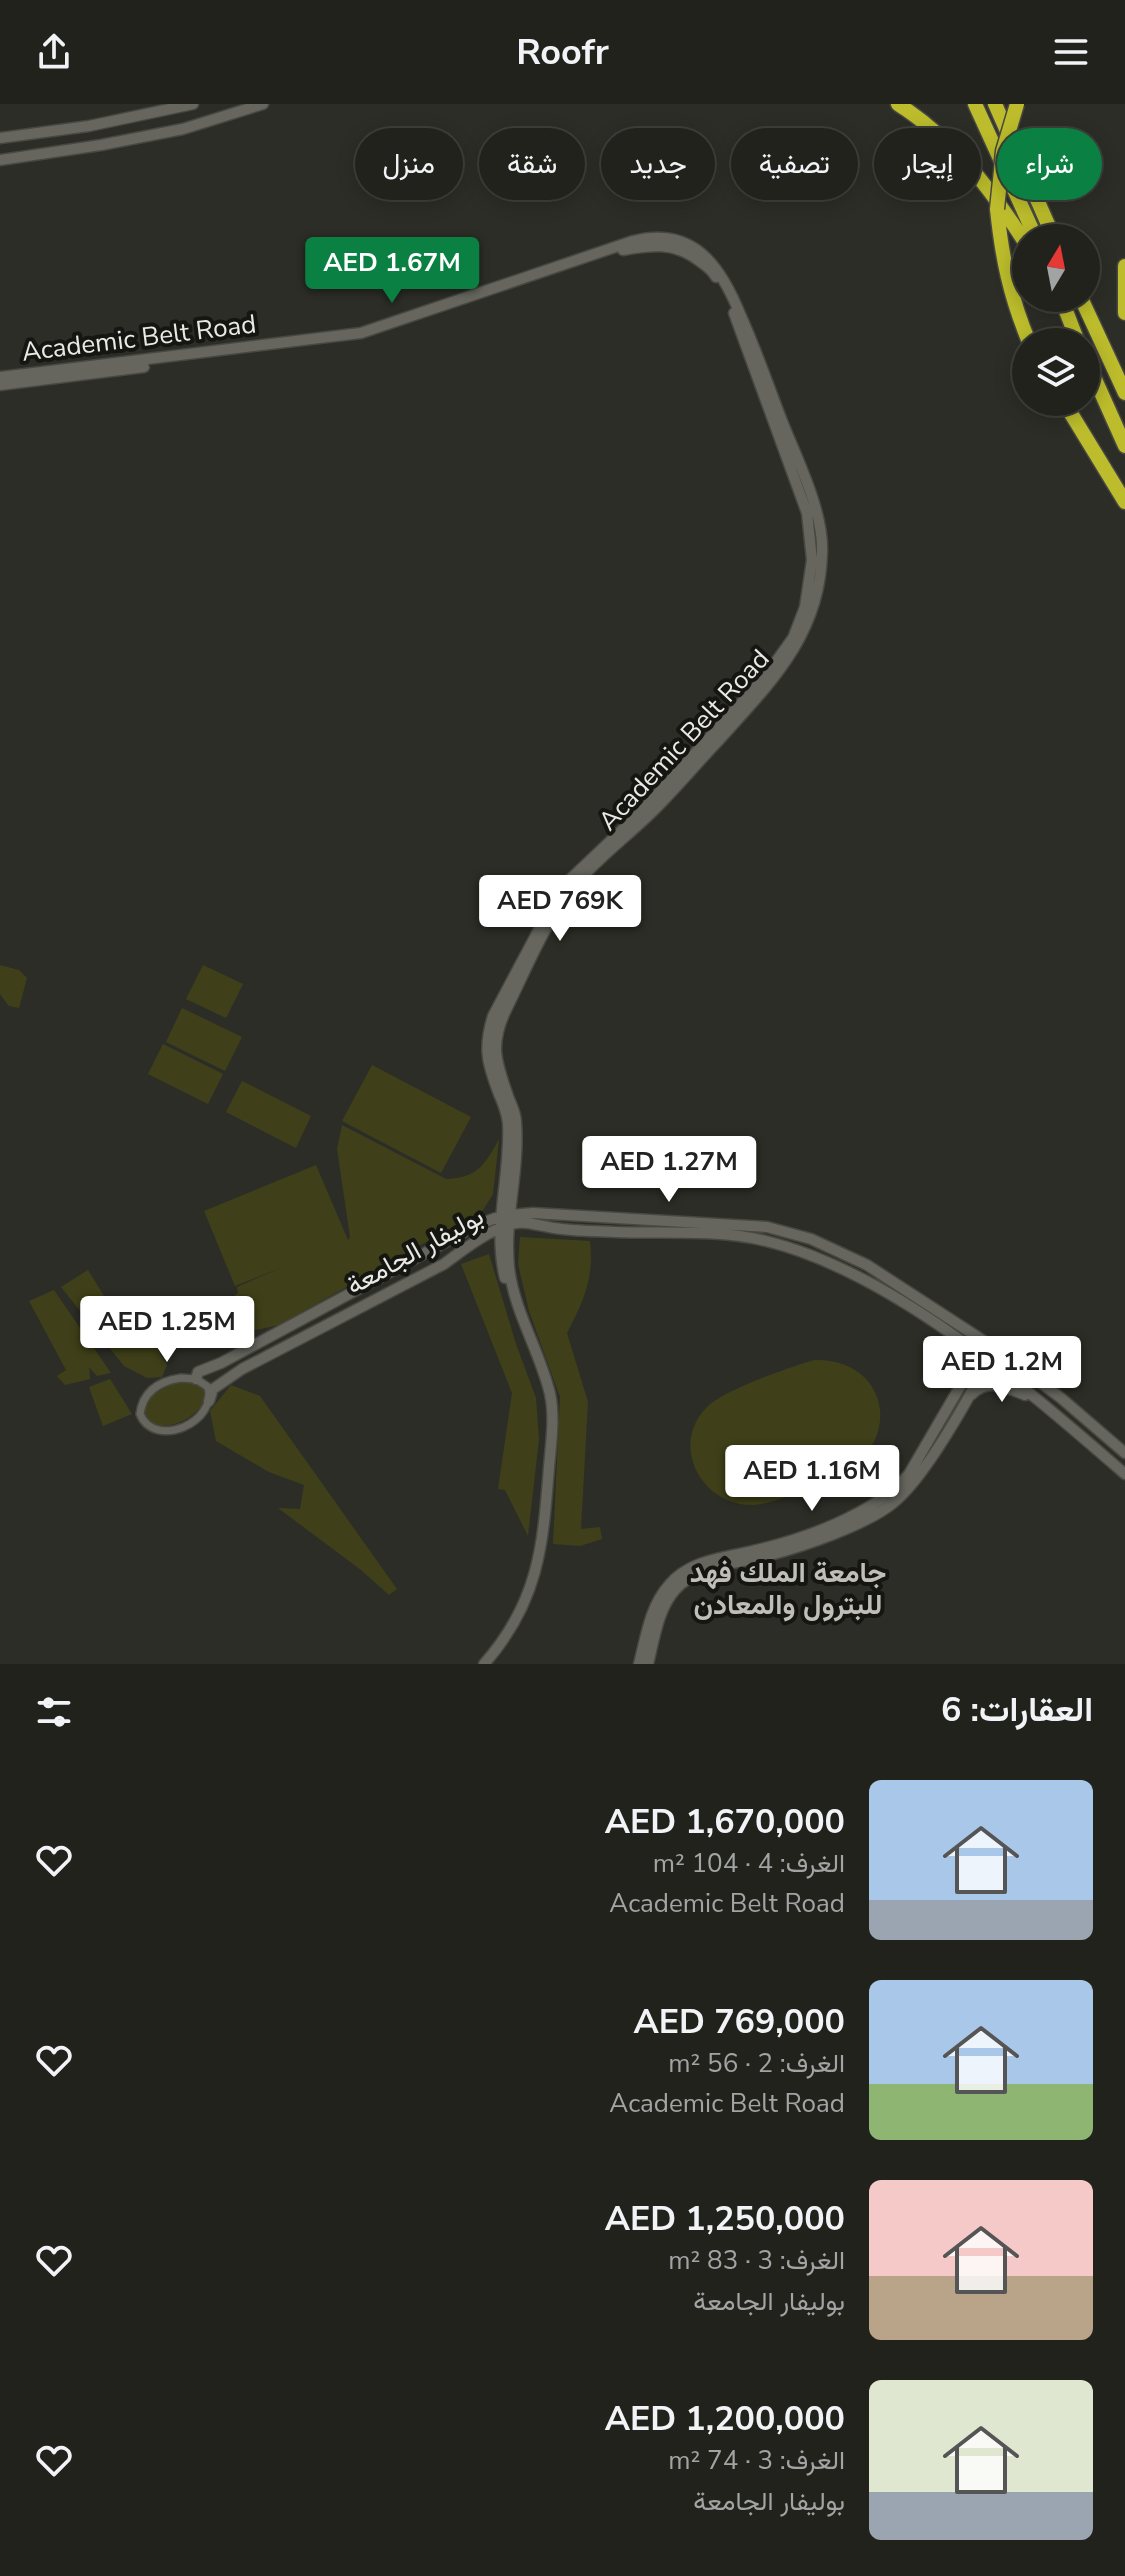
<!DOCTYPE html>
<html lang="ar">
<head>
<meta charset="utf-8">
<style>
	:root { --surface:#22221d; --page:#2a2a26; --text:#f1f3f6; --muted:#a2a4a4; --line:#3f3f3b; --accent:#0b8043 }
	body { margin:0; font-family:"Nunito Sans",Vazirmatn,sans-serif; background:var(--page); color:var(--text); direction:rtl; height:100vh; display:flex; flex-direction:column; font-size:30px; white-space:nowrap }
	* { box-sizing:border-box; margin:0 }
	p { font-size:26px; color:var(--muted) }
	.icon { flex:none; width:44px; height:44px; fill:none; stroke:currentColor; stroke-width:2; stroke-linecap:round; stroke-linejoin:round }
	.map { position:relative; height:1560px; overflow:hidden; direction:ltr }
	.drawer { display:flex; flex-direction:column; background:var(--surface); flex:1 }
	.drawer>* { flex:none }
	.guide { position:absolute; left:24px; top:24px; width:1078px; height:72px; direction:rtl; display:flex; gap:16px }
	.needle { width:52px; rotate:10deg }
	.controls { position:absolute; left:1012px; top:120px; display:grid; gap:16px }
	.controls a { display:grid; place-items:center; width:88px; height:88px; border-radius:50%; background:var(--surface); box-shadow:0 4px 20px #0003,0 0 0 2px var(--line); font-size:40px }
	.price { position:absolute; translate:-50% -68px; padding:0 18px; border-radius:8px; background:#fff; color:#222; font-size:26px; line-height:52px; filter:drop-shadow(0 2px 4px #0008) }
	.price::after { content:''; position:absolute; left:50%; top:48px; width:24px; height:18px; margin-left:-12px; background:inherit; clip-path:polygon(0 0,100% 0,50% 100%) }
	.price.selected { background:var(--accent); color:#fff }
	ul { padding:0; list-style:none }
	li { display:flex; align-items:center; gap:24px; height:200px; padding:0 32px }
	li span { display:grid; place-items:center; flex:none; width:224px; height:160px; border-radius:12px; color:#555 }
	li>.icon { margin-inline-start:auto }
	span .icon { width:96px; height:96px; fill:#fffc; stroke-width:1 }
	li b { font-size:34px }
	h2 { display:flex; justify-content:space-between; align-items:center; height:96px; padding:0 32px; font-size:34px }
	.pill { padding:0 28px; border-radius:36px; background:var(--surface); box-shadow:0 4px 20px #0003,0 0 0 2px var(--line); font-size:28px; line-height:72px }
	.pill.selected { background:var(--accent); color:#fff }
	header { display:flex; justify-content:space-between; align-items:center; height:104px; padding:0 32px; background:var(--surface); font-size:36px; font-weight:700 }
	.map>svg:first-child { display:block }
	.green { fill:#3f4019 }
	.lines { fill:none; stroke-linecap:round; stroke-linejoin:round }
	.street-casing { stroke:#484843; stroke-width:10 }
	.secondary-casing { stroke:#484843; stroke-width:13 }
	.highway-casing { stroke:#484843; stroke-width:17 }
	.street { stroke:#66665f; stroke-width:7 }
	.secondary { stroke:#66665f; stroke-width:10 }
	.highway { stroke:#bcbc2c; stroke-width:14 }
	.highway-bridge-casing { stroke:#484843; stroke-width:17; stroke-linecap:butt }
	.highway-bridge { stroke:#bcbc2c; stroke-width:14 }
	.labels { text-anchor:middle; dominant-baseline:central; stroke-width:8; stroke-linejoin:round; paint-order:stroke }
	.street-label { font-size:26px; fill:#e9e9e5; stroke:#151512 }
	.neighbourhood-label { font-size:28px; font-weight:bold; fill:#bfbfb7; stroke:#151512 }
</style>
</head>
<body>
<header><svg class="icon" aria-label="menu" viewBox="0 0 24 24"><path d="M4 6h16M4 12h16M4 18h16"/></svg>Roofr<svg class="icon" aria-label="share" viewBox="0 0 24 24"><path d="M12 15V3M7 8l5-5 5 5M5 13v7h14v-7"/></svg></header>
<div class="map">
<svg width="1125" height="1560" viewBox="0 0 1125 1560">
	<rect width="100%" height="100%" fill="#2d2d27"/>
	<path class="green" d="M0 861 19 866 27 874 19 904 9 902 0 890Z
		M203 861 243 880 226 914 186 895Z
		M182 904 242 933 225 967 166 938Z
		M163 940 223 970 208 1000 148 970Z
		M372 961 471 1013 441 1069 342 1017Z
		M242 977 311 1012 296 1044 226 1008Z
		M342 1021 446 1075C477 1074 485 1061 499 1035L493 1090 483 1106 279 1221 256 1226 236 1214 223 1200 238 1189 237 1183 283 1163 235 1182 204 1107 316 1061 348 1136 350 1133 337 1045Z
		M520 1133 590 1137C594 1175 584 1196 567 1229L588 1298 581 1425 600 1423 602 1435 580 1442 553 1440 560 1293 529 1207 518 1160Z
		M489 1150 516 1240 536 1294 539 1335 528 1432 505 1386 498 1385 512 1289 461 1160Z
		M88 1166 130 1234 147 1226 167 1261 162 1273 147 1274 124 1262 61 1183Z
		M54 1186 111 1269 97 1272 89 1263 90 1275 65 1281 57 1272 66 1266 29 1197Z
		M814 1256C880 1254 903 1321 854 1363 828 1374 781 1399 755 1401 703 1404 668 1342 707 1303 726 1285 788 1264 814 1256Z
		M110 1275 132 1310 103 1322 89 1283Z
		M188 1276C193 1278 197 1278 201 1281 224 1299 158 1345 144 1307 149 1284 168 1280 188 1276Z
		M231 1281 260 1292 397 1485 389 1491 361 1466 278 1404 300 1405 304 1381 269 1368 216 1337 210 1307Z"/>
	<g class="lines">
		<defs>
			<path id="street" d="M181 1274 196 1275 208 1283C218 1318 155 1346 140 1310 143 1287 160 1277 181 1274Z"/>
			<path id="secondary" d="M0 34 89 22 193 0
				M0 56 101 41 183 25 263 0
				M623 146C651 141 674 138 698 156 705 161 712 165 716 173
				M0 273 361 229 633 137C693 122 720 161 740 210 756 245 768 281 782 317 797 355 824 408 822 449 820 531 771 578 720 635 696 660 674 687 650 710 625 734 597 755 575 781 545 817 526 866 505 908 489 943 497 960 509 995 512 1002 516 1010 516 1018 520 1067 504 1114 509 1163 514 1208 540 1247 550 1290 555 1313 551 1340 549 1363 543 1441 539 1498 484 1560
				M0 281 144 263
				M505 1174C492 1122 511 1071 508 1019 507 1009 503 999 499 990 487 959 483 944 493 912L561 784 640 709 765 573 793 534 805 503 812 456 807 409 734 209
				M196 1275 198 1268 221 1259 477 1121 501 1112 533 1109 767 1123 811 1135 867 1161 993 1243 1061 1294 1125 1349
				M971 1291C988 1274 1005 1283 1025 1291
				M209 1297 213 1285 242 1265 444 1160C463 1146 488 1126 512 1120 525 1116 540 1122 554 1124 573 1127 594 1127 614 1128 665 1130 716 1125 766 1137 893 1168 1027 1285 1125 1370
				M639 1560C646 1533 650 1502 669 1481 690 1456 723 1454 752 1447 802 1436 876 1410 909 1370L979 1250 984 1247
				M648 1560C654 1536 658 1505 675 1486 698 1460 738 1460 770 1451 804 1442 866 1421 893 1399 924 1375 973 1289 989 1252"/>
			<path id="highway" d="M898 0C953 35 991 85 1026 140
				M975 0 1036 134
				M995 0 1054 134
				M997 105C1002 154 1010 192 1029 238
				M1125 162V209
				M1061 194 1078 238
				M1081 194 1125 289
				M1086 255 1125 342
				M1064 298 1125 398"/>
		</defs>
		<use href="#street" class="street-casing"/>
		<use href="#secondary" class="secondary-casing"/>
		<use href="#highway" class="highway-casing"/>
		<use href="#street" class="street"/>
		<use href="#secondary" class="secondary"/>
		<use href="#highway" class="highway"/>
		<defs>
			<path id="highway-bridge" d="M997 105 1003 47 1017 0"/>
		</defs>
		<use href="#highway-bridge" class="highway-bridge-casing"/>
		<use href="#highway-bridge" class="highway-bridge"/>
	</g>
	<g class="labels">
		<g class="street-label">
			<text transform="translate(139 234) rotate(-7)">Academic Belt Road</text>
			<text transform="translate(684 636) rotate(-47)">Academic Belt Road</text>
			<text transform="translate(415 1147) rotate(-29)">بوليفار الجامعة</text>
		</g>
		<g class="neighbourhood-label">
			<text x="788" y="1469">جامعة الملك فهد<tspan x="788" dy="32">للبترول والمعادن</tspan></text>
		</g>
	</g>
</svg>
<div class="controls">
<a><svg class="needle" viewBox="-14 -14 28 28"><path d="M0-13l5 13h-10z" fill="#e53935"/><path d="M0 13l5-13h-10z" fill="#a2a4a4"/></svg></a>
<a><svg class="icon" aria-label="layers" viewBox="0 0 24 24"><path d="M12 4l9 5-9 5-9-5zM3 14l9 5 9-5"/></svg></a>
</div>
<b class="price selected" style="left:392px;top:201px">AED 1.67M</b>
<b class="price" style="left:560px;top:839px">AED 769K</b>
<b class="price" style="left:669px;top:1100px">AED 1.27M</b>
<b class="price" style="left:167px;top:1260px">AED 1.25M</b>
<b class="price" style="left:1002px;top:1300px">AED 1.2M</b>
<b class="price" style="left:812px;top:1409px">AED 1.16M</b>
<div class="guide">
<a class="pill selected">شراء</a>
<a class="pill">إيجار</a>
<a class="pill">تصفية</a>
<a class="pill">جديد</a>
<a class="pill">شقة</a>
<a class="pill">منزل</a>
</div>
</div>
<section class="drawer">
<h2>العقارات: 6<svg class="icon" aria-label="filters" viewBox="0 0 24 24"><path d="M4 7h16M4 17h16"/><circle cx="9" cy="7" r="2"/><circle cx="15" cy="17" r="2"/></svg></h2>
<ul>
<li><span style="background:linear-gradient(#a9c7e8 75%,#9aa5b1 0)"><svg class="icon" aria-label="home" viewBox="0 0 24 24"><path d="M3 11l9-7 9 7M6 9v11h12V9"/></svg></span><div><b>AED 1,670,000</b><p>الغرف: 4 · 104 m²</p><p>Academic Belt Road</p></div><svg class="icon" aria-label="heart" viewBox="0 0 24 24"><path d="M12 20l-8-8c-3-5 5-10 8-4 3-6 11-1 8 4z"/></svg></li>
<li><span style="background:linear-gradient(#a9c7e8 65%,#8fb573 0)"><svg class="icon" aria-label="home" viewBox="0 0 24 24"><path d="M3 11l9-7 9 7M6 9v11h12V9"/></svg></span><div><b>AED 769,000</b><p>الغرف: 2 · 56 m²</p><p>Academic Belt Road</p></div><svg class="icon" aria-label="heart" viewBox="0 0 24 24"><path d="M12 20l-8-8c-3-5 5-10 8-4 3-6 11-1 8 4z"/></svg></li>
<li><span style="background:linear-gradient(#f6c9c9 60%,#b9a48a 0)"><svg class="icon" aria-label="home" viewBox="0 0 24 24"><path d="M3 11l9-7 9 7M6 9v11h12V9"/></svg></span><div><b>AED 1,250,000</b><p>الغرف: 3 · 83 m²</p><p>بوليفار الجامعة</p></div><svg class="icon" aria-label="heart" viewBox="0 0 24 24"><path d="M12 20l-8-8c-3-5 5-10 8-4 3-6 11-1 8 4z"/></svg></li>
<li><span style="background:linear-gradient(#dfe7d0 70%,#9aa5b1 0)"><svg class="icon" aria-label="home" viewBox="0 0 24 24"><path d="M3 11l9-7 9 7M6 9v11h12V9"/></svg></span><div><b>AED 1,200,000</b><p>الغرف: 3 · 74 m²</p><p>بوليفار الجامعة</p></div><svg class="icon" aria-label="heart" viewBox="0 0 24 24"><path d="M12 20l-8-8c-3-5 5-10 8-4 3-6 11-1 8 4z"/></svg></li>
</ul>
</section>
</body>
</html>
